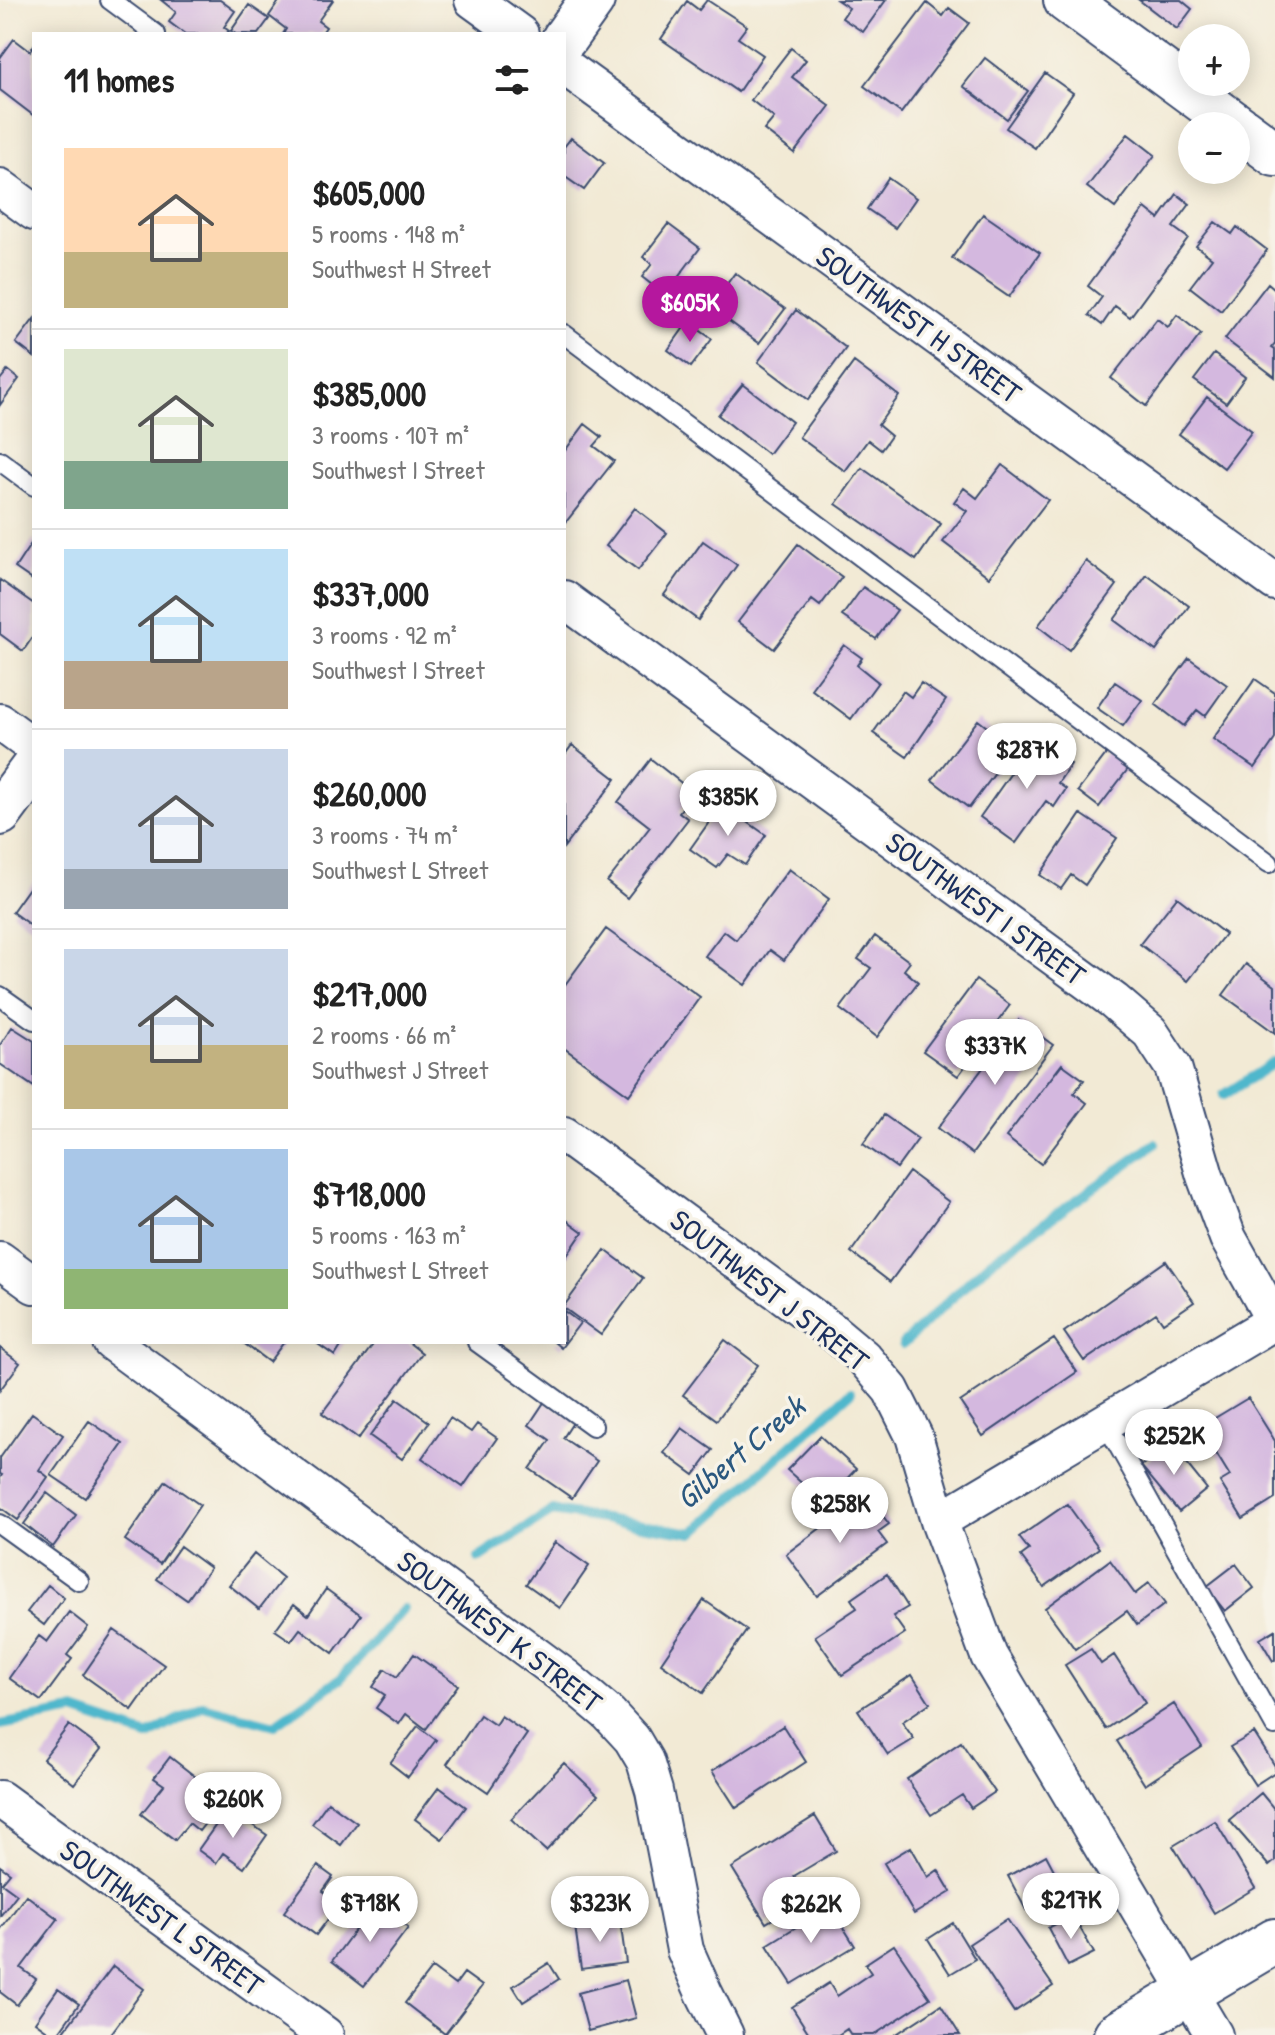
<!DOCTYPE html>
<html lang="en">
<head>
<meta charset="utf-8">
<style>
	:root { --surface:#fff; --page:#f2f2f2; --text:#222; --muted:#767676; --line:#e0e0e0; --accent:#b5179e }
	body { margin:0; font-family:"Patrick Hand",sans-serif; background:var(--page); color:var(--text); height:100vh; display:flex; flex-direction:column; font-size:30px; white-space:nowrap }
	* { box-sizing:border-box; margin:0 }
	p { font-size:26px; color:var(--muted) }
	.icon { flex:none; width:44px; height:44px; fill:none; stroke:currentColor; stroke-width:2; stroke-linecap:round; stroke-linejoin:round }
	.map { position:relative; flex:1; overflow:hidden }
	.side { position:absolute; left:32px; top:32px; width:534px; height:1312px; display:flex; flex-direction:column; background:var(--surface); border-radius:0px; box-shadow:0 4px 20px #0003 }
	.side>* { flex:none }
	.tools { position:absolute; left:1178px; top:24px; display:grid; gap:16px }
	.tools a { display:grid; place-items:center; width:72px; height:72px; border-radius:50%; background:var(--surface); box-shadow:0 4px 20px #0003; font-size:40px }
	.price { position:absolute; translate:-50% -68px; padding:0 18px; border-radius:28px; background:#fff; color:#222; font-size:26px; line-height:52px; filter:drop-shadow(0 2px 4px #0008) }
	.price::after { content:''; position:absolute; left:50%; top:48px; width:24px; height:18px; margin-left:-12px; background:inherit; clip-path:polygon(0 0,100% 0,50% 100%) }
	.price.on { background:var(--accent); color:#fff }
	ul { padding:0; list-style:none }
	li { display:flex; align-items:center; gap:24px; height:200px; padding:0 32px }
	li+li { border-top:2px solid var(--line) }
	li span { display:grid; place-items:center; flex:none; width:224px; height:160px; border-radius:0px; color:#555 }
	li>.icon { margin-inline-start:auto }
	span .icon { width:96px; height:96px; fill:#fffc; stroke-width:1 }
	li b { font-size:34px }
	h2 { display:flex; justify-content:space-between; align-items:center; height:96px; padding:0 32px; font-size:34px }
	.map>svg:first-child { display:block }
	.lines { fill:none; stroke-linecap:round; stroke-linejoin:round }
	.stream { stroke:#4fb7cc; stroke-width:10 }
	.building { fill:#d4b8df }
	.service-casing { stroke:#3b4b70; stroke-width:22 }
	.minor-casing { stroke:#3b4b70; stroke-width:40 }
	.tertiary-casing { stroke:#3b4b70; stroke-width:48 }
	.secondary-casing { stroke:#3b4b70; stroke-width:48 }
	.service { stroke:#fff; stroke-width:18 }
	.minor { stroke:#fff; stroke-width:36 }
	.tertiary { stroke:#fff; stroke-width:44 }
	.secondary { stroke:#fff; stroke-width:44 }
	.labels { text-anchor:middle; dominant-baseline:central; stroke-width:7; stroke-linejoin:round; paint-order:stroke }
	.street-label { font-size:30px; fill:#1b2f5e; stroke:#f7f3e8 }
	.water-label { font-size:32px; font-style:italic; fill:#2b587f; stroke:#f7f3e8 }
</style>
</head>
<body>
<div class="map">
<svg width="1275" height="2035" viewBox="0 0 1275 2035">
	<rect width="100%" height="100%" fill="#f7f3e8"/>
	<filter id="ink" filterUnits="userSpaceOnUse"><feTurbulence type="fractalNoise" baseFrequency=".0125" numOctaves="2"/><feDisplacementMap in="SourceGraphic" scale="16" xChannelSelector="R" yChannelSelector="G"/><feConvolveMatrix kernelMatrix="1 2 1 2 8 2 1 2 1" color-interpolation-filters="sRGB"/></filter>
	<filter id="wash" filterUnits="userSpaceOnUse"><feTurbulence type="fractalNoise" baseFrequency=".006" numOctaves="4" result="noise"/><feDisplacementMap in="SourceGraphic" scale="32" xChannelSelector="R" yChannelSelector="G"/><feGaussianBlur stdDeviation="1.8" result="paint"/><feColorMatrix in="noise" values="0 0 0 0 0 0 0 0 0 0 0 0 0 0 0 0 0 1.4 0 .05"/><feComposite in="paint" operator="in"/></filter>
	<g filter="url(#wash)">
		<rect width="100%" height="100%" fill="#f2ead5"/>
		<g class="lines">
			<path class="stream" d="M1224 1095 1275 1062
				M903 1344 990 1262 1155 1144
				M479 1558 552 1511 693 1533 850 1393
				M0 1725 74 1711 148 1736 203 1706 275 1725 340 1679 404 1609"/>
		</g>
		<g id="blocks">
			<path class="building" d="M161 0H220L235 11 224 27 229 31 226 34H185L169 22 176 12Z
				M280 0H333L318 21 326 27 321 34H283L286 29 269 16Z
				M707 0 747 26 738 38 763 55 738 92 661 39 687 1 699 10Z
				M837 0H886L863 32 842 18 849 8Z
				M1139 0H1181L1192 9 1177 29Z
				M927 3 943 16 949 8 969 23 901 113 864 86Z
				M249 5 269 19 258 34H236L231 31Z
				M14 39 30 51 34 45V116L0 90V58Z
				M791 48 806 60 792 77 830 106 794 153 764 130 774 118 751 100Z
				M985 58 1028 91 1007 119 963 86Z
				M1045 73 1073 93 1035 148 1006 128Z
				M1128 134 1155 155 1115 208 1087 187Z
				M571 138 604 163 584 190 564 176V147Z
				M888 178 916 198 895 228 867 209Z
				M1177 194 1190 204 1173 227 1188 238 1130 317 1115 306 1102 325 1089 315 1102 297 1088 286 1145 208 1159 219Z
				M983 214 1040 253 1009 297 952 258Z
				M1215 222 1232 234 1237 227 1267 250 1221 311 1190 287 1212 258 1196 246Z
				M668 224 700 248 665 295 642 277 652 264 643 257Z
				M735 273 785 309 759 343 710 307Z
				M1268 283 1275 289V344L1272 348 1275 350V377L1225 339Z
				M796 310 846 348 808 400 758 362Z
				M1177 315 1201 334 1146 406 1111 378 1157 319 1168 327Z
				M34 319V357L16 343Z
				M688 322 712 339 691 367 668 350Z
				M1214 354 1245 377 1226 403 1194 380Z
				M854 362 899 396 878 425 891 436 881 450 868 440 845 471 799 437Z
				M8 370 19 379 0 405V380Z
				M743 384 792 422 768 454 718 415Z
				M1207 397 1252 431 1224 468 1179 434Z
				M585 424 602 437 594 446 614 461 566 522 564 520V452Z
				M1002 465 1048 500 989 577 943 542 967 511 954 502 964 488 977 498Z
				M862 468 941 524 916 560 836 504Z
				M635 508 667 533 638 570 606 546Z
				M34 539V581L15 568Z
				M703 541 737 565 698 620 664 595Z
				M798 544 842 577 820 606 812 600 774 649 738 622Z
				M1086 561 1117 585 1069 650 1038 626Z
				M1147 575 1189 606 1156 651 1114 620Z
				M0 580 34 604V635L23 651 0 634Z
				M863 587 897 610 876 639 842 616Z
				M844 645 862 658 857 665 878 682 851 719 811 689Z
				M1189 658 1227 685 1205 716 1197 710 1184 726 1155 704Z
				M1255 679 1275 693V739L1255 768 1213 739Z
				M1115 682 1142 700 1123 726 1097 708Z
				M921 683 946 700 907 757 873 733 903 691 911 697Z
				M978 720 1014 748 969 808 932 780Z
				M1035 739 1071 764 1058 783 1066 789 1054 807 1046 801 1016 843 980 817Z
				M572 745 616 779 564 847V756Z
				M1107 753 1128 769 1099 807 1078 791Z
				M651 759 694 793 679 812 688 819 627 898 607 882 650 827 618 802Z
				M722 804 766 835 745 865 728 854 717 868 690 849Z
				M1081 814 1117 838 1085 885 1071 875 1061 889 1040 875Z
				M789 869 829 899 784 960 770 950 745 985 705 956 724 931 736 940Z
				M34 881V928L12 912Z
				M1177 897 1225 934 1188 981 1140 944Z
				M606 929 700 997 629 1095 564 1048V986Z
				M875 936 910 962 904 970 918 982 877 1037 840 1009 871 968 858 959Z
				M1246 964 1275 986V1033L1223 995Z
				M976 980 1010 1005 958 1076 923 1051Z
				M1019 1020 1053 1045 972 1154 938 1128Z
				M12 1027 34 1041V1087L0 1064V1045Z
				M1062 1064 1084 1080 1074 1093 1087 1103 1041 1164 1006 1137Z
				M884 1115 918 1139 897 1168 863 1144Z
				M909 1172 949 1202 890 1282 851 1252Z
				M564 1218 583 1232 564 1260Z
				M605 1250 643 1278 601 1335 564 1308V1306Z
				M1166 1261 1194 1302 1163 1323 1156 1313 1084 1361 1064 1332Z
				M564 1311 580 1323 561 1348 554 1342H564Z
				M1054 1339 1077 1372 983 1436 960 1402Z
				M725 1340 758 1365 717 1420 683 1395Z
				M242 1342H284L269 1362Z
				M315 1342H344L335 1356Z
				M375 1342H408L422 1353 358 1439 322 1413Z
				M0 1348 20 1363 0 1390Z
				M1248 1398 1275 1441V1499L1243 1519 1220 1482 1230 1476 1200 1427Z
				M397 1399 429 1422 402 1459 370 1436Z
				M545 1401 574 1421 563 1438 597 1461 572 1498 530 1469 550 1440 529 1425Z
				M32 1413 63 1435 39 1470 48 1477 18 1520 0 1507V1478L2 1475 0 1474V1458Z
				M450 1418 471 1432 477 1424 497 1438 463 1487 422 1458Z
				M89 1421 123 1444 85 1498 51 1475Z
				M682 1428 713 1450 694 1475 664 1453Z
				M820 1436 856 1469 824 1503 787 1470Z
				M1170 1443 1207 1489 1179 1512 1141 1466Z
				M166 1481 200 1505 160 1564 125 1540Z
				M47 1493 76 1515 53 1547 24 1524Z
				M866 1494 889 1524 878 1532 887 1544 817 1596 786 1554Z
				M1067 1504 1099 1548 1044 1587 1021 1556 1029 1550 1019 1537Z
				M555 1542 589 1566 560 1608 526 1584Z
				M180 1546 210 1568 187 1600 157 1579Z
				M254 1554 283 1578 259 1609 229 1585Z
				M1110 1560 1135 1594 1149 1583 1165 1604 1137 1625 1127 1611 1075 1649 1045 1608Z
				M1236 1564 1254 1588 1225 1611 1206 1587Z
				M887 1574 908 1607 893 1616 905 1633 842 1675 815 1636 857 1608 851 1599Z
				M48 1585 64 1598 44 1625 27 1612Z
				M326 1589 361 1615 333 1653 300 1629 291 1641 275 1630 294 1604 308 1615Z
				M704 1600 747 1630 703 1693 661 1663Z
				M69 1612 88 1627 67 1655 72 1659 41 1701 9 1678 39 1636 47 1642Z
				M114 1630 164 1665 132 1710 83 1675Z
				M1275 1630V1660L1273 1661 1260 1639Z
				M1091 1649 1101 1664 1114 1655 1145 1703 1106 1729 1065 1665Z
				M414 1654 458 1685 426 1729 406 1714 399 1724 376 1708 385 1695 373 1687 385 1669 397 1677Z
				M912 1675 930 1703 902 1722 914 1739 888 1755 858 1710Z
				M1174 1704 1202 1747 1145 1785 1117 1741Z
				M480 1715 495 1725 501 1716 527 1734 488 1792 447 1764Z
				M69 1725 101 1749 74 1784 43 1759Z
				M418 1726 436 1740 408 1777 390 1763Z
				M783 1726 806 1762 736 1808 712 1771Z
				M1254 1733 1275 1766V1772L1255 1785 1230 1747Z
				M961 1742 995 1792 971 1808 962 1795 931 1815 907 1779Z
				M170 1757 224 1799 199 1831 189 1823 175 1840 141 1814 164 1785 154 1778Z
				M564 1763 598 1795 546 1851 511 1819Z
				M439 1787 466 1807 442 1839 415 1819Z
				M1261 1793 1275 1810V1861L1269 1866 1229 1820Z
				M328 1802 357 1823 341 1845 312 1824Z
				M228 1808 267 1835 244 1868 223 1853 216 1863 198 1850Z
				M815 1816 836 1851 794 1876 808 1897 766 1923 732 1868Z
				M1215 1821 1255 1888 1214 1913 1173 1846Z
				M911 1847 928 1877 938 1870 951 1892 914 1914 884 1863Z
				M1046 1855 1064 1889 1026 1910 1008 1876Z
				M0 1866 10 1873 2 1883 17 1894 0 1916Z
				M318 1866 333 1877 323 1891 340 1903 316 1935 284 1912Z
				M26 1895 58 1919 21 1968 36 1979 17 2005 0 1992V1930Z
				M375 1903 408 1928 364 1986 332 1961Z
				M830 1906 855 1946 792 1984 767 1945Z
				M1073 1915 1094 1953 1068 1966 1048 1928Z
				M1007 1919 1053 1986 1014 2012 969 1944Z
				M620 1920 626 1963 581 1969 575 1926Z
				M953 1923 975 1959 950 1974 928 1939Z
				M894 1945 930 1998 874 2035H851L847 2029 838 2035H810L792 2007 829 1983 837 1996 871 1973 865 1964Z
				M549 1963 559 1979 523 2002 513 1986Z
				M113 1966 144 1989 110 2035H61Z
				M432 1968 455 1985 464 1973 482 1986 445 2034 405 2003Z
				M626 1980 636 2018 588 2031 578 1993Z
				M58 1989 79 2004 57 2035H53L35 2022Z
				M941 2005 960 2035H895Z"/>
		</g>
	</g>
	<g filter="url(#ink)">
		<use href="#blocks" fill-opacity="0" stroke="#3b4b70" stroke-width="2"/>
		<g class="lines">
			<defs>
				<path id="service" d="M110 0 156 34
					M564 334 1269 863
					M0 461 34 486
					M0 996 34 1020
					M477 1342 593 1426
					M1105 1422 1275 1726
					M0 1524 79 1581"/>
				<path id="minor" d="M473 0 520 34
					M564 66 1275 582
					M0 187 34 212
					M564 599 1114 1001 1150 1032 1173 1067 1205 1176 1228 1238 1275 1322
					M0 722 34 747
					M564 1135 832 1331 863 1357 891 1390 914 1436 939 1521 989 1656 1214 2035
					M0 1260 34 1285
					M111 1342 565 1677 609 1714 632 1739 645 1761 654 1791 685 1950 704 1993 725 2035
					M939 1521 1275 1321
					M0 1799 325 2035"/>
				<path id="tertiary" d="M564 39 592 0
					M0 813 34 767
					M1116 2035 1275 1941"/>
				<path id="secondary" d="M1066 0 1275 154"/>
			</defs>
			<use href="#service" class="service-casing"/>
			<use href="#minor" class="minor-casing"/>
			<use href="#tertiary" class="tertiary-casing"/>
			<use href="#secondary" class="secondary-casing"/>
			<use href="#service" class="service"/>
			<use href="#minor" class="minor"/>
			<use href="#tertiary" class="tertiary"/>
			<use href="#secondary" class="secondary"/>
		</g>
	</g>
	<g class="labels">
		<g class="street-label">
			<text transform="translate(919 324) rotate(36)">SOUTHWEST H STREET</text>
			<text transform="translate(986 908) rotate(36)">SOUTHWEST I STREET</text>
			<text transform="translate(770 1290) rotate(38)">SOUTHWEST J STREET</text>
			<text transform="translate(500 1631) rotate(37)">SOUTHWEST K STREET</text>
			<text transform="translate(162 1917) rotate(36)">SOUTHWEST L STREET</text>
		</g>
		<g class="water-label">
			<text transform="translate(740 1452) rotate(-40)">Gilbert Creek</text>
		</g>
	</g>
</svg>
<div class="tools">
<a>+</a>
<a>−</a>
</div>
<b class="price on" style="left:690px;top:344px">$605K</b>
<b class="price" style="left:1027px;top:791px">$287K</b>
<b class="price" style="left:728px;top:838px">$385K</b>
<b class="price" style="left:995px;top:1087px">$337K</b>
<b class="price" style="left:1174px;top:1477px">$252K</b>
<b class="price" style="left:840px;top:1545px">$258K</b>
<b class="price" style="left:233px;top:1840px">$260K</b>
<b class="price" style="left:1071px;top:1941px">$217K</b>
<b class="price" style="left:370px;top:1944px">$718K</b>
<b class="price" style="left:600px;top:1944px">$323K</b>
<b class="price" style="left:811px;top:1945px">$262K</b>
<section class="side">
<h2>11 homes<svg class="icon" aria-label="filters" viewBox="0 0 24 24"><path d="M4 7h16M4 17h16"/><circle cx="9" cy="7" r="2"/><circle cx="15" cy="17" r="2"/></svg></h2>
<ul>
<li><span style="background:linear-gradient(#ffd9b3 65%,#c2b280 0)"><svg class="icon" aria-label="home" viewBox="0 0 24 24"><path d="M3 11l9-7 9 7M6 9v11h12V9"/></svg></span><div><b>$605,000</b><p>5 rooms · 148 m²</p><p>Southwest H Street</p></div></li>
<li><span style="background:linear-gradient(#dfe7d0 70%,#7fa58c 0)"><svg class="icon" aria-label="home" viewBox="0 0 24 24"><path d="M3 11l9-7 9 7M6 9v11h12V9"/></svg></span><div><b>$385,000</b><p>3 rooms · 107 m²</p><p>Southwest I Street</p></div></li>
<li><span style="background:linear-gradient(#bfe0f5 70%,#b9a48a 0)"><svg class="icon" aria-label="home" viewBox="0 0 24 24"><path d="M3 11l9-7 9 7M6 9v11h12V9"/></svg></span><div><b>$337,000</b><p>3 rooms · 92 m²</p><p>Southwest I Street</p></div></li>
<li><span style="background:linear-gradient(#c9d6e8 75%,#9aa5b1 0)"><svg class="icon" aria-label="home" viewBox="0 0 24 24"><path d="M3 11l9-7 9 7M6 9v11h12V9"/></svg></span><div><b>$260,000</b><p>3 rooms · 74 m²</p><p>Southwest L Street</p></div></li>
<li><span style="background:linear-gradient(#c9d6e8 60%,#c2b280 0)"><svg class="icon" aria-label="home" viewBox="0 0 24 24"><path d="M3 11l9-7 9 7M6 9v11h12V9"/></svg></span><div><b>$217,000</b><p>2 rooms · 66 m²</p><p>Southwest J Street</p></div></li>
<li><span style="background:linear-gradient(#a9c7e8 75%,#8fb573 0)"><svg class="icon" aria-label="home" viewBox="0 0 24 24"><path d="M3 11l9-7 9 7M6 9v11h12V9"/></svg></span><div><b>$718,000</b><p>5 rooms · 163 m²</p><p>Southwest L Street</p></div></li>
</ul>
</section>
</div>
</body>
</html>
